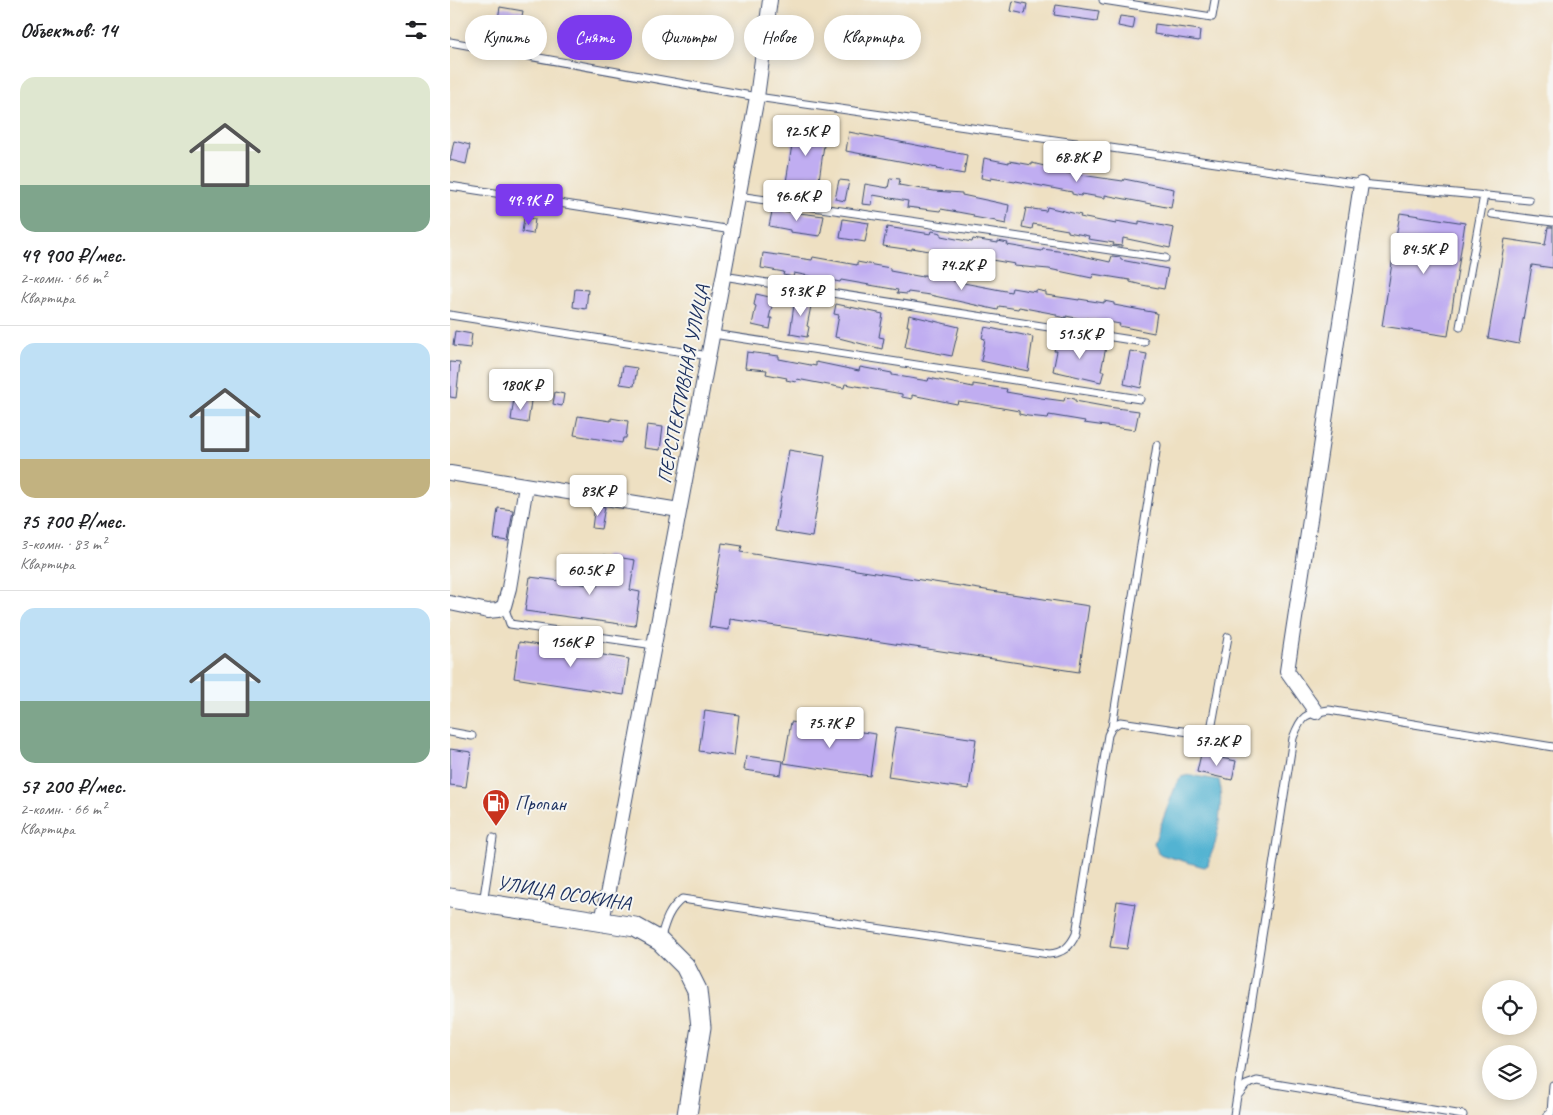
<!DOCTYPE html>
<html lang="ru">
<head>
<meta charset="utf-8">
<style>
	:root { --surface:#fff; --page:#f6f6f6; --text:#202124; --muted:#757577; --line:#e0e0e0; --accent:#7c3aed }
	body { margin:0; font-family:Caveat,sans-serif; background:var(--page); color:var(--text); height:100vh; display:flex; flex-direction:column; font-size:19px; white-space:nowrap }
	* { box-sizing:border-box; margin:0 }
	p { font-size:16px; color:var(--muted) }
	.icon { flex:none; width:28px; height:28px; fill:none; stroke:currentColor; stroke-width:2; stroke-linecap:round; stroke-linejoin:round }
	.map { position:relative; flex:1; overflow:hidden }
	.sheet { display:flex; flex-direction:column; background:var(--surface); width:450px }
	.sheet>* { flex:none }
	.banner { position:absolute; left:15px; top:15px; width:475px; height:45px; display:flex; gap:10px }
	.fabs { position:absolute; left:1032px; top:980px; display:grid; gap:10px }
	.fabs a { display:grid; place-items:center; width:55px; height:55px; border-radius:50%; background:var(--surface); box-shadow:0 2px 12px #0003; font-size:25px }
	.price { position:absolute; translate:-50% -42px; padding:0 11px; border-radius:5px; background:#fff; color:#222; font-size:16px; line-height:32px; filter:drop-shadow(0 1px 2px #0008) }
	.price::after { content:''; position:absolute; left:50%; top:30px; width:15px; height:11px; margin-left:-8px; background:inherit; clip-path:polygon(0 0,100% 0,50% 100%) }
	.price.current { background:var(--accent); color:#fff }
	ul { padding:0; list-style:none }
	li { display:grid; align-content:center; gap:10px; height:265px; padding:0 20px }
	li+li { border-top:1px solid var(--line) }
	li span { display:grid; place-items:center; height:155px; border-radius:15px; color:#555 }
	li>.icon { margin-inline-start:auto }
	span .icon { width:90px; height:90px; fill:#fffc; stroke-width:1 }
	li b { font-size:21px }
	h2 { display:flex; justify-content:space-between; align-items:center; height:60px; padding:0 20px; font-size:21px }
	.tag { padding:0 18px; border-radius:22px; background:var(--surface); box-shadow:0 2px 12px #0003; font-size:18px; line-height:45px }
	.tag.current { background:var(--accent); color:#fff }
	main { display:flex; flex:1; min-height:0 }
	.map>svg:first-child { display:block }
	.water { fill:#53b3d2; stroke:#377198 }
	.building { fill:#c0adf1 }
	.lines { fill:none; stroke-linecap:round; stroke-linejoin:round }
	.lane-casing { stroke:#3b4a6d; stroke-width:9 }
	.street-casing { stroke:#3b4a6d; stroke-width:16 }
	.secondary-casing { stroke:#3b4a6d; stroke-width:21 }
	.lane { stroke:#fff; stroke-width:7 }
	.street { stroke:#fff; stroke-width:14 }
	.secondary { stroke:#fff; stroke-width:19 }
	.labels { text-anchor:middle; dominant-baseline:central; stroke-width:4; stroke-linejoin:round; paint-order:stroke }
	.street-label { font-size:20px; fill:#1b2f5e; stroke:#f6f6f2 }
	.poi-label { font-size:20px; fill:#1b2f5e; stroke:#f6f6f2; text-anchor:start }
</style>
</head>
<body>
<main>
<section class="sheet">
<h2>Объектов: 14<svg class="icon" aria-label="filters" viewBox="0 0 24 24"><path d="M4 7h16M4 17h16"/><circle cx="9" cy="7" r="2"/><circle cx="15" cy="17" r="2"/></svg></h2>
<ul>
<li><span style="background:linear-gradient(#dfe7d0 70%,#7fa58c 0)"><svg class="icon" aria-label="home" viewBox="0 0 24 24"><path d="M3 11l9-7 9 7M6 9v11h12V9"/></svg></span><div><b>49 900 ₽/мес.</b><p>2-комн. · 66 m²</p><p>Квартира</p></div></li>
<li><span style="background:linear-gradient(#bfe0f5 75%,#c2b280 0)"><svg class="icon" aria-label="home" viewBox="0 0 24 24"><path d="M3 11l9-7 9 7M6 9v11h12V9"/></svg></span><div><b>75 700 ₽/мес.</b><p>3-комн. · 83 m²</p><p>Квартира</p></div></li>
<li><span style="background:linear-gradient(#bfe0f5 60%,#7fa58c 0)"><svg class="icon" aria-label="home" viewBox="0 0 24 24"><path d="M3 11l9-7 9 7M6 9v11h12V9"/></svg></span><div><b>57 200 ₽/мес.</b><p>2-комн. · 66 m²</p><p>Квартира</p></div></li>
</ul>
</section>
<div class="map">
<svg width="1103" height="1115" viewBox="0 0 1103 1115">
	<rect width="100%" height="100%" fill="#f6f6f2"/>
	<filter id="ink" filterUnits="userSpaceOnUse"><feTurbulence type="fractalNoise" baseFrequency=".02" numOctaves="2"/><feDisplacementMap in="SourceGraphic" scale="10" xChannelSelector="R" yChannelSelector="G"/><feConvolveMatrix kernelMatrix="1 2 1 2 8 2 1 2 1" color-interpolation-filters="sRGB"/></filter>
	<filter id="wash" filterUnits="userSpaceOnUse"><feTurbulence type="fractalNoise" baseFrequency=".0096" numOctaves="4" result="noise"/><feDisplacementMap in="SourceGraphic" scale="20" xChannelSelector="R" yChannelSelector="G"/><feGaussianBlur stdDeviation="1.12" result="paint"/><feColorMatrix in="noise" values="0 0 0 0 0 0 0 0 0 0 0 0 0 0 0 0 0 1.4 0 .05"/><feComposite in="paint" operator="in"/></filter>
	<g filter="url(#wash)">
		<rect width="100%" height="100%" fill="#eee0c2"/>
		<path class="water" d="M739 775 769 780C773 793 769 833 764 847 762 853 759 858 758 865L754 867 709 854 704 843 727 782 731 777Z"/>
		<g id="blocks">
			<path class="building" d="M563 1 577 4 575 14 561 11Z
				M606 5 649 11 647 21 604 15Z
				M50 7 73 11 71 21 94 25 90 53 44 44Z
				M670 16 685 18 683 29 668 26Z
				M705 24 750 30 749 41 704 34Z
				M345 126 376 131 368 187 336 182Z
				M399 132 517 155 514 174 486 169 487 168 396 151Z
				M4 141 20 145 16 164 0 160Z
				M534 158 559 163V161L582 165V163L611 170 610 172 673 181 674 179 724 189 721 208 655 195V198L632 194 631 196 622 194V192L566 181 565 182 541 178V180L531 178Z
				M440 178 450 179 449 185 484 191 512 193V195L559 205 556 224 546 222V221L523 217 524 215 491 209 490 211 457 207 458 201 423 195 422 205 412 204 415 184 438 188Z
				M389 180 399 181 395 201 385 199Z
				M323 207 332 208V211L374 216 370 236 340 232V230L319 226Z
				M597 207 631 215 630 217 666 224V221L689 225V221L724 228 720 248 673 238 672 246 663 245 664 243 638 239 639 236 618 232V230L583 224 582 229 572 227 576 208 596 211Z
				M950 213 1015 223 998 336 932 326Z
				M74 218 85 219 83 234 72 232Z
				M393 219 419 223 415 242 390 238Z
				M437 227 481 234 482 231 491 233V236L522 242 523 239 548 243V241L558 243 557 245 592 251 593 249 615 252 660 262 662 256 670 257 671 260 718 269 714 289 692 285 680 282V280L643 274 642 278 599 269 564 266 565 264 530 258 529 260 507 256 506 259 497 257V254L462 248V250L433 246Z
				M1098 227H1103V268L1082 265 1069 344 1038 338 1055 239 1095 245Z
				M313 253 362 260 363 257 407 265V262L440 268V271L473 277V275L494 277 503 279V281L561 292 562 288 586 292V290L596 292V295L629 300V299L654 303V301L664 303V305L707 313 704 333 669 326 670 324 636 318V320L616 316V318L606 316V314L569 307 568 309 549 306 548 310 480 295 458 292 457 294 447 293 448 290 391 280 390 282 344 273 343 277 333 275 334 272 311 268Z
				M125 289 138 290 136 309 123 307Z
				M306 294 324 298 319 318H322L320 329 302 325 306 306 304 305Z
				M345 297 362 301 357 326 359 327 357 337 340 334Z
				M386 304 433 314 429 337 434 338 432 349 385 337 389 315 384 314Z
				M459 315 509 327 502 356 455 347 459 326H457Z
				M535 327 583 337 578 371 531 361 535 339 532 338Z
				M5 331 22 334 20 348 3 346Z
				M607 340 638 346 639 344 656 347 651 371H654L651 382 603 371 607 351H604Z
				M680 351 697 354 691 388 674 384Z
				M297 352 329 356V359L366 366V362L409 371 410 367 442 373V375L478 381 479 378 523 387V384L557 389 556 392 591 398 614 401 615 397 625 399V401L658 407 689 411 685 430 634 423 635 421 599 415 598 418 578 416 569 414V411L530 404 508 401 507 404 462 395V399L452 397V394L395 384 394 388 347 379 346 382 336 380 337 378 316 374 317 370 295 368Z
				M0 362 10 363 6 398 0 397Z
				M173 366 187 368 184 386 170 384Z
				M105 392 114 394 112 406 103 404Z
				M64 398 81 401 78 423 61 420Z
				M128 416 161 421V418L178 421 176 438H173L172 443 124 435Z
				M197 425 213 427 210 450 194 448Z
				M339 450 375 456 362 537 325 531Z
				M145 505 155 507 151 529 142 528Z
				M48 508 63 510 58 541 44 539Z
				M272 543 292 546 290 552 639 606 629 672 280 619 279 630 259 627Z
				M154 555 185 560 180 590 190 592 185 626 75 611 80 577 148 586Z
				M69 642 179 659 174 695 64 678Z
				M255 710 289 715 284 756 249 751Z
				M341 722 426 734 420 776 334 763Z
				M446 727 526 739 519 789 438 777Z
				M0 749 21 752 16 787 0 785Z
				M751 754 786 761 782 780 747 772Z
				M296 756 333 761 331 775 294 770Z
				M667 901 685 904 677 949 660 947Z"/>
		</g>
	</g>
	<g filter="url(#ink)">
		<use href="#blocks" fill-opacity="0" stroke="#3b4a6d" stroke-width="1"/>
		<g class="lines">
			<defs>
				<path id="lane" d="M653 0 762 17 765 0
					M0 42 307 97 911 184 1079 200
					M0 186 282 230
					M288 196 715 258
					M1042 214 1103 222
					M273 276 694 342
					M0 315 259 356
					M1010 327 1034 195
					M263 334 690 399
					M54 606 60 624 204 645
					M662 727 707 445
					M0 732 22 736
					M33 903 43 838
					M210 940C215 923 218 910 232 899L599 954C613 953 620 947 626 934L658 735 662 727 670 722 760 735 778 637
					M789 1094 796 1085 807 1081 1013 1115
					M784 1115 843 738C852 714 855 714 879 710L1103 747
					M1098 1115 1101 1113 1103 1085"/>
				<path id="street" d="M0 473 229 510
					M0 603 38 611 48 610 54 606 59 588 76 486
					M866 712 837 671 911 184
					M152 922 307 97 320 0"/>
				<path id="secondary" d="M0 898 185 927 210 941 235 966 247 990 251 1027 237 1115"/>
			</defs>
			<use href="#lane" class="lane-casing"/>
			<use href="#street" class="street-casing"/>
			<use href="#secondary" class="secondary-casing"/>
			<use href="#lane" class="lane"/>
			<use href="#street" class="street"/>
			<use href="#secondary" class="secondary"/>
		</g>
	</g>
	<defs>
		<symbol id="fuel-pin" viewBox="-11 -11 22 30"><path d="M0 17L-7.5 6A9.5 9.5 0 1 1 7.5 6Z" fill="#c8321e" stroke="#f6f6f2"/><path d="M-5.5-6h7V0h2V4h1.3V-2.5L3-4.5l.8-.8L6-3V5H2.5V1h-1V6h-7ZM-4.2-4.7v3.2H.2V-4.7Z" fill="#fff"/></symbol>
	</defs>
	<g fill-rule="evenodd">
		<use href="#fuel-pin" x="30" y="787" width="32" height="43"/>
	</g>
	<g class="labels">
		<g class="street-label">
			<text transform="translate(233 384) rotate(-79)">ПЕРСПЕКТИВНАЯ УЛИЦА</text>
			<text transform="translate(114 893) rotate(9)">УЛИЦА ОСОКИНА</text>
		</g>
		<g class="poi-label">
			<text x="65" y="803">Пропан</text>
		</g>
	</g>
</svg>
<div class="fabs">
<a><svg class="icon" aria-label="locate" viewBox="0 0 24 24"><circle cx="12" cy="12" r="6"/><path d="M12 2v4M12 18v4M2 12h4M18 12h4"/></svg></a>
<a><svg class="icon" aria-label="layers" viewBox="0 0 24 24"><path d="M12 4l9 5-9 5-9-5zM3 14l9 5 9-5"/></svg></a>
</div>
<b class="price" style="left:356px;top:157px">92.5K ₽</b>
<b class="price" style="left:627px;top:183px">68.8K ₽</b>
<b class="price" style="left:347px;top:222px">96.6K ₽</b>
<b class="price current" style="left:79px;top:226px">49.9K ₽</b>
<b class="price" style="left:974px;top:275px">84.5K ₽</b>
<b class="price" style="left:512px;top:291px">74.2K ₽</b>
<b class="price" style="left:351px;top:317px">59.3K ₽</b>
<b class="price" style="left:630px;top:360px">51.5K ₽</b>
<b class="price" style="left:71px;top:411px">180K ₽</b>
<b class="price" style="left:148px;top:517px">83K ₽</b>
<b class="price" style="left:140px;top:596px">60.5K ₽</b>
<b class="price" style="left:121px;top:668px">156K ₽</b>
<b class="price" style="left:380px;top:749px">75.7K ₽</b>
<b class="price" style="left:767px;top:767px">57.2K ₽</b>
<div class="banner">
<a class="tag">Купить</a>
<a class="tag current">Снять</a>
<a class="tag">Фильтры</a>
<a class="tag">Новое</a>
<a class="tag">Квартира</a>
</div>
</div>
</main>
</body>
</html>
